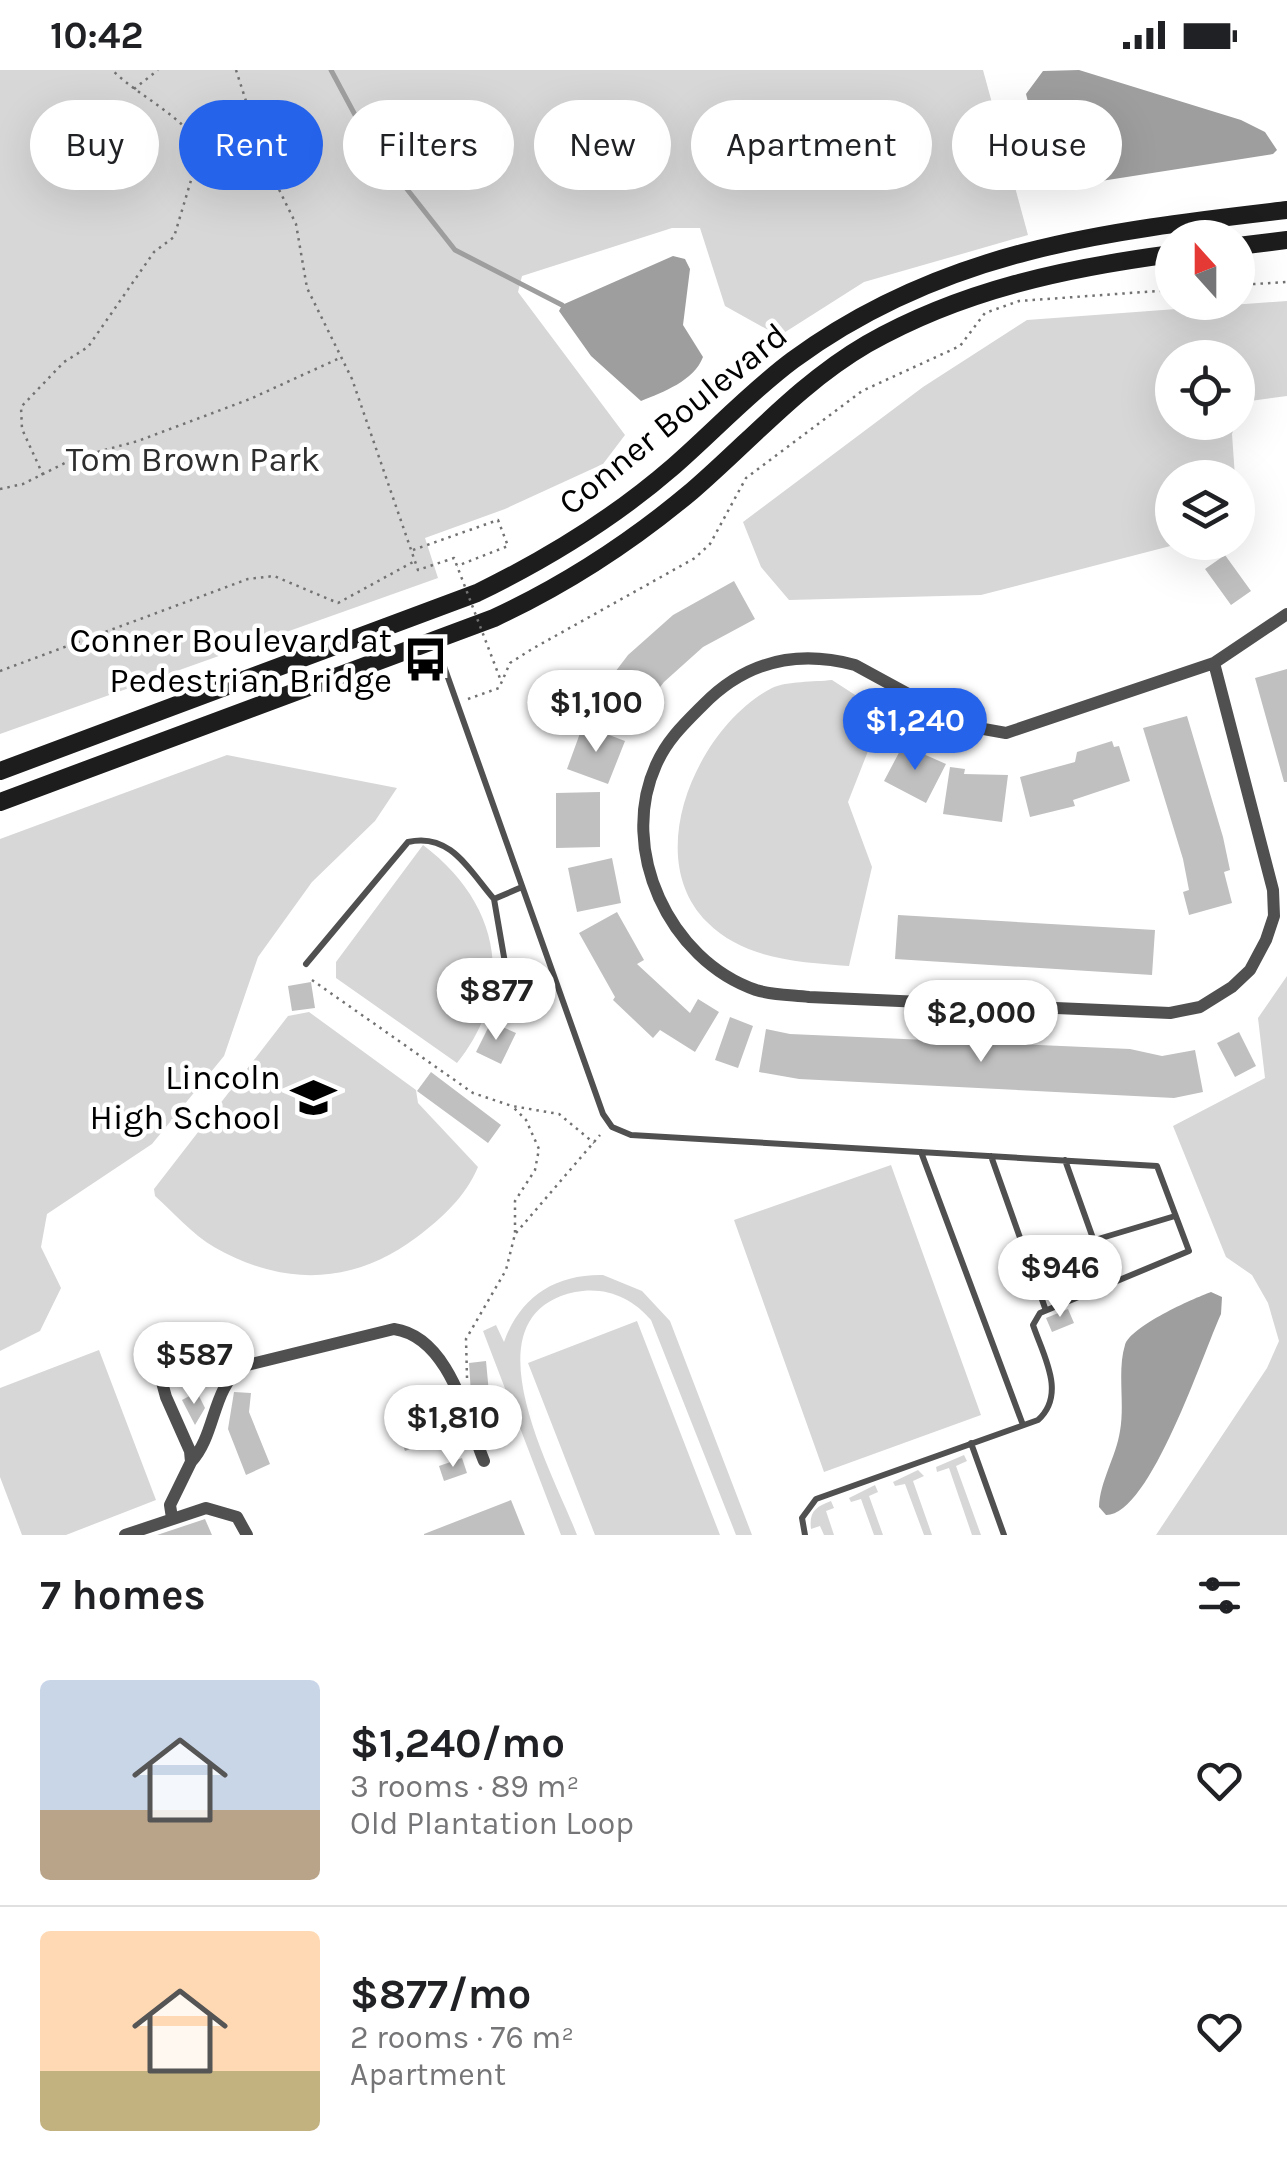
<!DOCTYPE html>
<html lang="en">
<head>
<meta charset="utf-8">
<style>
	:root { --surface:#fff; --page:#f6f6f6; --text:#202124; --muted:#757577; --line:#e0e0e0; --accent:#2563eb }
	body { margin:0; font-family:Karla,sans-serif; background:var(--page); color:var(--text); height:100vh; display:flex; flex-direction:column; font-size:38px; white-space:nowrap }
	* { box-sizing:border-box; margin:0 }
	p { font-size:32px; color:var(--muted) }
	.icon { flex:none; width:55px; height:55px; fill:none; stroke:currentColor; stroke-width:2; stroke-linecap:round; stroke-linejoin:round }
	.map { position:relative; height:1465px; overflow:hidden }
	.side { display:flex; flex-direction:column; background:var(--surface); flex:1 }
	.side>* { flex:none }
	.banner { position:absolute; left:30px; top:30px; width:1228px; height:90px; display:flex; gap:20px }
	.needle { width:65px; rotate:339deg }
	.controls { position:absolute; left:1155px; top:150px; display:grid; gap:20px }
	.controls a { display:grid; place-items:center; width:100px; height:100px; border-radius:50%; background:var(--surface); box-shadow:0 10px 40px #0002; font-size:50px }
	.price { position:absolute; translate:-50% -85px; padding:0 22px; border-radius:35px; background:#fff; color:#222; font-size:32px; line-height:65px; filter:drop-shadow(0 2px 5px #0008) }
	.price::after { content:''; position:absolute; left:50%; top:60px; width:30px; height:22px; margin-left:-15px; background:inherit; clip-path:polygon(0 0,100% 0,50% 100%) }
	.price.active { background:var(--accent); color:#fff }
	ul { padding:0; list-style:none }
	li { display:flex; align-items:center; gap:30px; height:250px; padding:0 40px }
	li+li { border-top:2px solid var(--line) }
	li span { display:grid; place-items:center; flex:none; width:280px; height:200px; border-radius:10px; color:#555 }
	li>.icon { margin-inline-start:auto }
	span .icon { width:120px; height:120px; fill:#fffc; stroke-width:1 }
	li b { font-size:42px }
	h2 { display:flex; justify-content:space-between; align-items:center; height:120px; padding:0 40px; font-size:42px }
	.tag { padding:0 35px; border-radius:45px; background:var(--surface); box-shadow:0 10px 40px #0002; font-size:35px; line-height:90px }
	.tag.active { background:var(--accent); color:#fff }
	.status { display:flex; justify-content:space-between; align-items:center; height:70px; padding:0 50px; background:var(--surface); direction:ltr }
	.status svg { height:28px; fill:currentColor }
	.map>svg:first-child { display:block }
	.green { fill:#d7d7d7 }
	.water { fill:#9e9e9e }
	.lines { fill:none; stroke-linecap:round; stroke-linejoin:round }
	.stream { stroke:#9e9e9e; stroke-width:5 }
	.building { fill:#c0c0c0 }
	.path { stroke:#727272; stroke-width:2.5; stroke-dasharray:2.5 5; stroke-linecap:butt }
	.service { stroke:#505050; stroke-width:6 }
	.minor { stroke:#505050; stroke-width:12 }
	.secondary { stroke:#1d1d1d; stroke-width:18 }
	.path-bridge { stroke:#727272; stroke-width:2.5; stroke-dasharray:2.5 5; stroke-linecap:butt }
	.labels { text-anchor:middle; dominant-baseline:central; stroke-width:9; stroke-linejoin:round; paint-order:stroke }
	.street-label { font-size:35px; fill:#000; stroke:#fff }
	.park-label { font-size:35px; fill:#2e2e2e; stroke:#fff }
	.poi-label { font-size:35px; fill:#000; stroke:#fff; text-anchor:end }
</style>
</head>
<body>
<div class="status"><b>10:42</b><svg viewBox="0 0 49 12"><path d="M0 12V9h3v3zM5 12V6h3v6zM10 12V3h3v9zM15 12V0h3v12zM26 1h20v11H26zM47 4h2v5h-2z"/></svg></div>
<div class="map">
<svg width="1287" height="1465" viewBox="0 0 1287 1465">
	<rect width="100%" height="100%" fill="#fff"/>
	<path class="green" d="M0 0H983L1028 165 864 212 779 266 725 236 700 158H672L522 206 518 222 625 365 603 394 505 439 425 468 438 508 0 664Z
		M1287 231V326L1243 332 1238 348V288H1172V352L1236 353 1232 364 1235 407 1172 408V472L1182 473 981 525 789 530 761 497 743 452 923 317 1027 250Z
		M832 610 883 643 848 732 872 797 849 896C799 892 745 890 707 852 640 785 699 656 772 618 787 611 814 612 832 610Z
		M227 685 397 718 375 751 312 812 258 887 224 986 152 1074 47 1144 41 1177 61 1218 40 1261 0 1281V769Z
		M423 775C498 831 518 917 457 993L336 908V892Z
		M1287 906V1465H1156L1267 1298 1279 1271 1268 1233 1252 1205 1226 1187 1173 1056 1265 1008 1258 948Z
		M309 942 416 1020 418 1033 478 1097C466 1126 442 1148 417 1167 353 1215 284 1217 214 1177 193 1165 173 1142 155 1126L154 1119 288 946Z
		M891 1095 981 1345 824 1402 734 1150Z
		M603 1205 642 1221 670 1251 752 1465H736L651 1250C632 1227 604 1216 575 1222 463 1246 554 1404 577 1465H561L483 1261 496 1255 504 1272C520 1227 555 1204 603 1205Z
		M637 1251 720 1465H595L528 1293Z
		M99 1280 156 1430 66 1465H22L0 1407V1318Z
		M964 1385 967 1391 956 1396 981 1465H972L949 1398 937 1402 936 1397Z
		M918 1400 924 1406 913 1411 932 1465H924L905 1414 895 1416 893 1412Z
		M875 1415 878 1422 869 1426 883 1465H874L861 1429 851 1432 849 1428Z
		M831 1431 834 1438 826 1441 834 1465H824L820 1456 811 1459C809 1442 815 1437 831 1431Z"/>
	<path class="water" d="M1079 0 1241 50 1265 62 1277 80 1273 84 1082 114 1053 113 1046 102 1026 24 1043 1Z
		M673 186 685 189 690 199 683 255 703 287C694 311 663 322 641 331L591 286 559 241 562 235Z
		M1211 1222 1222 1227 1221 1244C1203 1283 1150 1446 1106 1445L1099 1437C1100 1411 1116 1387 1120 1361 1125 1334 1117 1300 1125 1275 1131 1256 1192 1229 1211 1222Z"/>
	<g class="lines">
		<path class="stream" d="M331 0 369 71 455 180 562 235"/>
	</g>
	<path class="building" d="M1225 485 1251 521 1231 535 1205 499Z
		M734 511 755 549 703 577 664 612 626 661 590 635 628 585 673 545Z
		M1287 599V712H1284L1255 608Z
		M1187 646 1223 767 1230 800 1224 802 1232 833 1189 845 1183 822 1189 820 1183 789 1143 658Z
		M583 655 625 671 608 714 567 699Z
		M1112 671 1114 677 1119 676 1130 711 1073 730 1075 736 1030 747 1020 707 1075 692 1077 682Z
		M903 675 946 694 926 733 884 711Z
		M950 697 965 699 964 704 1008 705 1002 752 943 744Z
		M600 722V777L556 778V723Z
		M612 788 621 833 577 842 568 798Z
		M617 842 644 890 637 894 690 943 698 929 719 942 695 982 660 960 653 968 613 930 615 927 579 863Z
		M898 845 1155 860 1152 905 895 889Z
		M311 912 315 938 292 941 288 916Z
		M730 947 753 956 738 998 715 990Z
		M491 952 516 963 501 994 476 982Z
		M766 959 790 964 1130 979 1162 986 1195 980 1203 1022 1174 1028 799 1009 759 1002Z
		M1239 962 1256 996 1235 1007 1217 973Z
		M431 1002 501 1055 488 1073 417 1021Z
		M1068 1239 1074 1253 1052 1262 1046 1248Z
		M486 1291 489 1323 471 1324 469 1293Z
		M197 1322 205 1338 195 1355 182 1330Z
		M234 1322 251 1323 249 1342 270 1394 246 1405 228 1359Z
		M494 1343 504 1368 488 1374 479 1348Z
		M417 1345 428 1372 405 1381 400 1367 410 1363 405 1350Z
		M462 1388 467 1403 444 1411 439 1396Z
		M511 1430 525 1465H424V1464Z
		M205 1449 212 1465H157Z"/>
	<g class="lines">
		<path class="path" d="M236 0 266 93 296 154 307 218 352 309 418 500 445 491
			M134 19 158 0
			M1238 215 1287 212
			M43 405 22 359 21 337 64 292 88 277 154 182 174 167 201 77C179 43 141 28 112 0
			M0 419 23 414 75 388 138 371 250 329 342 287
			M413 480 498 450 508 476 457 496
			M0 601 248 509 274 506 338 533 413 492
			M468 629 499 618 510 593 532 579 695 488 710 474 746 408 862 321 960 276 985 243 1019 231 1172 220
			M312 910 473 1023 512 1036 559 1044 594 1073
			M516 1163 600 1065
			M467 1308 466 1269 506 1200 515 1164V1131L535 1100 539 1079 526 1050 512 1036"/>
		<path class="service" d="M435 571 603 1044 612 1057 631 1065 1157 1096 1189 1181 1040 1243 1033 1255C1043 1285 1067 1324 1038 1350L816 1429 802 1448 805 1465
			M494 829 509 916 503 949
			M306 894 408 772C450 762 469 800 494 829L522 817
			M921 1082 1023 1355
			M991 1086 1045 1238
			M1065 1090 1109 1213
			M1028 1190 1175 1146
			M971 1373 1004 1465"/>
		<path class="minor" d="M1214 593 1273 820 1274 846 1266 870 1250 900 1232 917 1200 937 1170 943 809 927C792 925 772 925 756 920 669 890 618 779 656 695 667 670 684 654 703 635 745 592 796 579 855 595L967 656 1006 663 1214 593 1287 544
			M152 1276 166 1327 190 1381 191 1392 170 1435 172 1448
			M191 1392C217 1363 211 1319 243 1296L394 1259C449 1267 466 1347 484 1391
			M125 1465 206 1438 237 1447 247 1465"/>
		<path class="secondary" d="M1238 176 1287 170
			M0 701 477 523C549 488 613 449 674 396 714 361 750 322 793 290 944 179 1107 161 1287 140
			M0 732 494 548C567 514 630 473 692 421 750 371 800 313 867 274 962 220 1066 198 1172 184"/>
		<path class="path-bridge" d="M445 491 454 488 501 611"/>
	</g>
	<defs>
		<symbol id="bus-bare" viewBox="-9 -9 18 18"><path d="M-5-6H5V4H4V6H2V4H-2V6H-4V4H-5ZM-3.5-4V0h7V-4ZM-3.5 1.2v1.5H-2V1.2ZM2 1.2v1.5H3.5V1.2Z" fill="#000" stroke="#fff" stroke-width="2.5" paint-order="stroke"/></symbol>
		<symbol id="school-bare" viewBox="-9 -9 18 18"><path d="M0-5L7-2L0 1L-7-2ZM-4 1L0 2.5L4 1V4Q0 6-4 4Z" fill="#000" stroke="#fff" stroke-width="2.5" paint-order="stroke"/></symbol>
	</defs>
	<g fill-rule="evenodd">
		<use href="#bus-bare" x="394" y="558" width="63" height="63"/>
		<use href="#school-bare" x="282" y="996" width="63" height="63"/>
	</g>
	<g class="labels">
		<g class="street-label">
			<text transform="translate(673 349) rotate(-39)">Conner Boulevard</text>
		</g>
		<g class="park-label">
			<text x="193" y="389">Tom Brown Park</text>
		</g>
		<g class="poi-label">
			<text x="392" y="570">Conner Boulevard at<tspan x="392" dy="40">Pedestrian Bridge</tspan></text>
			<text x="281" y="1007">Lincoln<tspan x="281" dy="40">High School</tspan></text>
		</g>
	</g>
</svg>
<div class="controls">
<a><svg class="needle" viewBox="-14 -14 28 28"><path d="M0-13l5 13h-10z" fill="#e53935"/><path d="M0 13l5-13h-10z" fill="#757577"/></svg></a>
<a><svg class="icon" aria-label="locate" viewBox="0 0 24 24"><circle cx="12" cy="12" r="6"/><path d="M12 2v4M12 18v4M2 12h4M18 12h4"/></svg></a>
<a><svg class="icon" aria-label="layers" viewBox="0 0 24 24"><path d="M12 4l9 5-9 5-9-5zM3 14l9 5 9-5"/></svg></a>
</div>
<b class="price" style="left:596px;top:685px">$1,100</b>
<b class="price active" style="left:915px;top:703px">$1,240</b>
<b class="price" style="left:496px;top:973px">$877</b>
<b class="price" style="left:981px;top:995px">$2,000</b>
<b class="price" style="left:1060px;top:1250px">$946</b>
<b class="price" style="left:194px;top:1337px">$587</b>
<b class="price" style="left:453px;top:1400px">$1,810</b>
<div class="banner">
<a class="tag">Buy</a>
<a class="tag active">Rent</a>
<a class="tag">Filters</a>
<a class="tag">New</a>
<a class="tag">Apartment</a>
<a class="tag">House</a>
</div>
</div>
<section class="side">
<h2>7 homes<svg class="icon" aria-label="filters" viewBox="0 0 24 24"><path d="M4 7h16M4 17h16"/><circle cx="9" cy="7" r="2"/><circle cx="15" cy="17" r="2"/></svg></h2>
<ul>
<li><span style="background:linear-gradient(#c9d6e8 65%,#b9a48a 0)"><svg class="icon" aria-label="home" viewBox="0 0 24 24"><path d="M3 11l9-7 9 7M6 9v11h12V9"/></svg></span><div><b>$1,240/mo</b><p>3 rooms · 89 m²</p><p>Old Plantation Loop</p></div><svg class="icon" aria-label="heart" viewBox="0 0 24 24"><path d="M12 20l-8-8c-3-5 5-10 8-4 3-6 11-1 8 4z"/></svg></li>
<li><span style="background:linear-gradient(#ffd9b3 70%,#c2b280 0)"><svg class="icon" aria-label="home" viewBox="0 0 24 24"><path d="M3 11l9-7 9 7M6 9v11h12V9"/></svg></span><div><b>$877/mo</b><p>2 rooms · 76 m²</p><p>Apartment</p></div><svg class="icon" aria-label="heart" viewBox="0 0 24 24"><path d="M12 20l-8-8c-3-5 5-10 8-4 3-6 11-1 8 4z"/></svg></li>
</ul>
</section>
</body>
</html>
